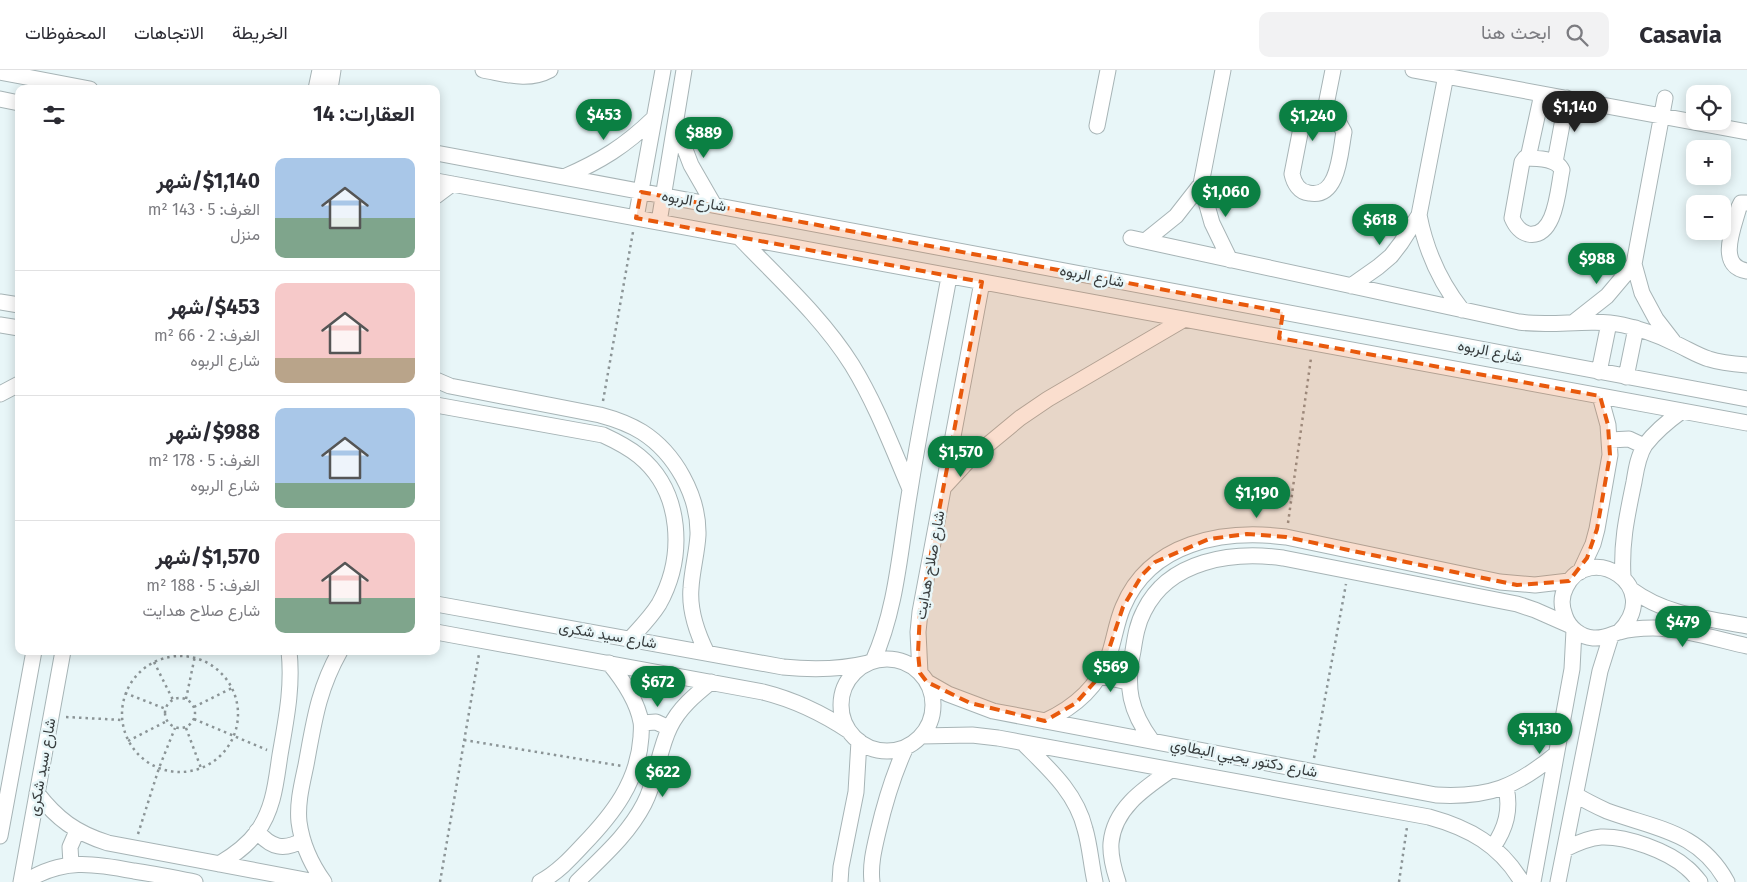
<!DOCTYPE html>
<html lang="ar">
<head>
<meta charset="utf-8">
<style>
	:root { --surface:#fff; --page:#f2f2f3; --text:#2b2b33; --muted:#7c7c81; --line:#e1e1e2; --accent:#0b8043 }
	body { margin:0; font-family:"Fira Sans",Vazirmatn,sans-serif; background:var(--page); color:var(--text); direction:rtl; height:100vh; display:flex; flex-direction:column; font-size:19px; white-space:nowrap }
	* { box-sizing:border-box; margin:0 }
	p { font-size:16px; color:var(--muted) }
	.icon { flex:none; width:28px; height:28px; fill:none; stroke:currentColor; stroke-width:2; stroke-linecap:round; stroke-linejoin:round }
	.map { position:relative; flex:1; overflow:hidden; direction:ltr }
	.panel { position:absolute; left:15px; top:15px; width:425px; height:570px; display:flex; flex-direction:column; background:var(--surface); border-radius:10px; box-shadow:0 2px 12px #0003; direction:rtl }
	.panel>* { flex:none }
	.controls { position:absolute; left:1686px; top:15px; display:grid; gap:10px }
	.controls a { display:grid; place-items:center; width:45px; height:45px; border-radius:10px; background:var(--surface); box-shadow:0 2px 12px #0003; font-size:25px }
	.price { position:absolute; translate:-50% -42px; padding:0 11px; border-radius:18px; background:var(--accent); color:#fff; font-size:16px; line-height:32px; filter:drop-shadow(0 1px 2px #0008) }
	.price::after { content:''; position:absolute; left:50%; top:30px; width:15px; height:11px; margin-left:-8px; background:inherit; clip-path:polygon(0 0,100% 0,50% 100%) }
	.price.current { background:#222; color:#fff }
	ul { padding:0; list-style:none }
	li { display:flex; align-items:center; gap:15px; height:125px; padding:0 25px }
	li+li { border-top:1px solid var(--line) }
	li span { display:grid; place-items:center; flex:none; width:140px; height:100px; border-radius:10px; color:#555 }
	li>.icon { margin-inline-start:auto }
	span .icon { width:60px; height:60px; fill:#fffc; stroke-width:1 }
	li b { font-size:21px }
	h2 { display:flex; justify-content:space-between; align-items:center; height:60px; padding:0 25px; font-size:21px }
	header { display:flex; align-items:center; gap:30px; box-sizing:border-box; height:70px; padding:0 25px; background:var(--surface); border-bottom:1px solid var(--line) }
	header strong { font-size:24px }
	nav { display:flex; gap:28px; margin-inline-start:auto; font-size:18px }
	.search { width:350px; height:45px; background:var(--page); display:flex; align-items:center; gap:12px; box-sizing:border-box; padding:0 18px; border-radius:10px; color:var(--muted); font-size:19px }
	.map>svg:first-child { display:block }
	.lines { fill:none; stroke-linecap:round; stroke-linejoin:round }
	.minor-casing { stroke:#a7b4b6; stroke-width:17 }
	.path { stroke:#8b9496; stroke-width:2.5; stroke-dasharray:2.5 4; stroke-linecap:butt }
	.minor { stroke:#fff; stroke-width:15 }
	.marked { fill:#e8590c; fill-opacity:0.2; stroke:#e8590c; stroke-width:4; stroke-dasharray:10 6; stroke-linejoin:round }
	.labels { text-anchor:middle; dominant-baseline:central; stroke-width:5; stroke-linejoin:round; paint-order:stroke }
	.street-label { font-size:15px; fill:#363b3c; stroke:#e8f6f8 }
</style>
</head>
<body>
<header>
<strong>Casavia</strong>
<div class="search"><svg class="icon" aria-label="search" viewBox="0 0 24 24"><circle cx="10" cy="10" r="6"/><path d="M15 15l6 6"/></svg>ابحث هنا</div>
<nav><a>الخريطة</a><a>الاتجاهات</a><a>المحفوظات</a></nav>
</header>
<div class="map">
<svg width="1747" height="812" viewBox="0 0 1747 812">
	<rect width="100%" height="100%" fill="#e8f6f8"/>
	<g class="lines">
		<defs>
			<path id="minor" d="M483 0C506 4 528 12 550 0
				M1413 0 1747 62
				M0 2 90 19
				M316 19 320 0
				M330 19 333 0
				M1665 28 1634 194 1642 223 1656 249 1673 271
				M0 29 19 33
				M1308 48 1339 53 1344 62C1340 82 1339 129 1309 123 1299 122 1294 113 1292 104L1302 53Z
				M1323 50 1333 0
				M676 56 691 95 714 135
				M1097 56 1108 0
				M436 83 1747 329
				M1525 88C1536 88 1557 88 1562 100 1558 118 1556 169 1528 164 1520 162 1515 155 1512 148L1522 92Z
				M1528 88 1542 24
				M1555 92 1567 28
				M564 107C601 91 625 76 654 48
				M436 111 1747 353
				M1201 114 1212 153 1230 190
				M436 126 452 114
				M1747 133H1741L1739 137C1734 157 1716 196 1747 201
				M1419 145C1426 181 1439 211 1462 240
				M636 148 663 0
				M659 152 684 0
				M739 167C778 208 822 247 852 295 876 334 892 377 910 419
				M1131 168 1519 252C1554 257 1588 248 1623 255 1641 259 1658 265 1674 273 1686 278 1696 285 1709 289 1721 293 1734 294 1747 295
				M1145 171 1176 146 1201 114 1223 0
				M1351 216 1378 197 1391 186 1401 173 1419 145 1447 0
				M0 232 19 235
				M1574 252 1607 226 1634 194
				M0 255 19 258
				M1599 302 1609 253
				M1626 307 1636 258
				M436 310 450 316 600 345C615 349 629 354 642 362 675 383 699 426 698 465 697 483 692 500 691 518 689 541 697 563 707 583
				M0 324 19 314
				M436 335 603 365C616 371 628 377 639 386 683 422 685 487 659 534 651 547 640 558 630 569
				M1610 370 1629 369 1644 376
				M945 416 968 391 1020 348 1048 329 1183 250
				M1580 502 1593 474 1597 459 1610 385 1608 355 1600 326
				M1623 507C1621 472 1627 446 1634 412 1636 400 1638 386 1645 375 1655 362 1668 351 1682 341
				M1632 520C1666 545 1706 548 1747 556
				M436 534 783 597C813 600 839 600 868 593
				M436 562 763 622C795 630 822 643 849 661
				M1619 562C1665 516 1589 470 1566 517 1561 526 1561 536 1565 546 1569 558 1581 567 1593 568 1604 569 1610 565 1619 562 1629 559 1642 558 1653 558 1680 558 1720 570 1747 576
				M841 635a46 46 0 1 1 92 0a46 46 0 1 1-92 0Z
				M873 591C897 538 900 478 910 420 921 349 936 278 949 207
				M920 603 918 562 920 542 982 212
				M1100 606 1128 612
				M927 612 948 624 993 641 1436 725C1489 728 1516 717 1556 684
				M1045 651C1073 638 1097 619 1108 588 1114 572 1116 553 1123 537 1150 472 1223 459 1286 467L1500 512 1535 515 1569 511
				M642 653 656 652 669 658
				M921 666 972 665 998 668 1429 747C1469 758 1500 775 1522 812
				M1152 671C1130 641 1125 617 1133 581 1135 568 1137 554 1144 541 1169 490 1232 481 1283 488L1517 534 1535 540 1569 555
				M1023 673C1048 698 1076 722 1085 759 1090 776 1091 794 1095 812
				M37 723C57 749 76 763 108 773L316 812
				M1576 725C1586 731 1596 736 1607 741 1656 759 1699 761 1727 812
				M257 761C271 778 284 781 303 770
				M0 766 34 581
				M1493 777C1506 758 1511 740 1506 717
				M1565 779C1577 773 1588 768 1601 767 1627 766 1668 781 1687 798 1692 802 1696 807 1700 812
				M71 794 70 777 77 761
				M219 794C234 785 247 776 257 762 274 739 276 711 280 685 286 650 293 617 289 581
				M21 812 63 581
				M25 812C62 788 93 793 134 801 154 804 174 808 195 812
				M324 812C311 794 302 774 299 752 297 733 302 714 306 695 314 652 318 620 340 581
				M540 812C557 803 570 789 583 775 613 744 638 712 641 667 641 662 642 657 641 652 637 630 623 610 609 593
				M577 812C602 787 628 765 644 734 657 710 658 681 670 657 679 638 695 625 711 612
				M840 812 841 797 856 722 859 671
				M872 812C870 795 874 779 878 762 885 732 893 705 906 677
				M1118 812C1114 800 1110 786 1111 773 1114 738 1145 718 1171 700
				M1533 812 1572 599 1574 560
				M1558 812 1600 601 1611 566"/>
		</defs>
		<use href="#minor" class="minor-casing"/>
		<path class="path" d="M603 331 633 162
			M1288 453 1311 288
			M122 644a58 58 0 1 1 116 0a58 58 0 1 1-116 0Z
			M154 592 173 630
			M125 623 166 639
			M165 643a15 15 0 1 1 30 0a15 15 0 1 1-30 0Z
			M186 629 196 581
			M194 637 232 618
			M66 647 122 650
			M194 649 267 680
			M186 658 201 698
			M464 670 622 696
			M128 671 167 651
			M1314 688 1346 514
			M138 764 159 698 175 658
			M440 812 479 584
			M1399 812 1407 757"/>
		<use href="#minor" class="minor"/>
	</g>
	<path class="marked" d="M641 122 1283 242 1279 268 1600 326 1608 355 1610 385 1597 459 1587 488 1569 511 1517 515 1286 467 1247 464 1209 469 1155 492 1142 505 1123 537 1100 606 1076 633 1045 651 970 633 927 612 920 603 918 583 920 542 982 212 636 148Z"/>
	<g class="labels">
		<g class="street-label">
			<text transform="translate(694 131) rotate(10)">شارع الربوه</text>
			<text transform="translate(1092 206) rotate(11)">شارع الربوه</text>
			<text transform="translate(1490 281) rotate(11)">شارع الربوه</text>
			<text transform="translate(930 495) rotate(-80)">شارع صلاح هدايت</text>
			<text transform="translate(608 565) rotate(10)">شارع سيد شكرى</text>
			<text transform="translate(1244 688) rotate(11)">شارع دكتور يحيي البطاوي</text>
			<text transform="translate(42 697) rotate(-80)">شارع سيد شكرى</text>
		</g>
	</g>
</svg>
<div class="controls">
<a><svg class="icon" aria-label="locate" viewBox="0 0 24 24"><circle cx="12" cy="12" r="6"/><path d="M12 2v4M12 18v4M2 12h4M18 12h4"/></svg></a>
<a>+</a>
<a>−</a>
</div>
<b class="price current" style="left:1575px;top:63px">$1,140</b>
<b class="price" style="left:604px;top:71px">$453</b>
<b class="price" style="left:1313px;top:72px">$1,240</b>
<b class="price" style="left:704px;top:89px">$889</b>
<b class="price" style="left:1226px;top:148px">$1,060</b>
<b class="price" style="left:1380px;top:176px">$618</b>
<b class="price" style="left:1597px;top:215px">$988</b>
<b class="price" style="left:961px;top:408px">$1,570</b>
<b class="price" style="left:1257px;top:449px">$1,190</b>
<b class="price" style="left:1683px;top:578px">$479</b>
<b class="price" style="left:1111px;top:623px">$569</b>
<b class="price" style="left:658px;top:638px">$672</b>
<b class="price" style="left:1540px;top:685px">$1,130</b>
<b class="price" style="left:663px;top:728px">$622</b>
<section class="panel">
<h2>العقارات: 14<svg class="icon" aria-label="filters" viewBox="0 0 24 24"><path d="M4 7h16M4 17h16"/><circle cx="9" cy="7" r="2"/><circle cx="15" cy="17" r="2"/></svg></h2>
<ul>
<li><span style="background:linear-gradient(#a9c7e8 60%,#7fa58c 0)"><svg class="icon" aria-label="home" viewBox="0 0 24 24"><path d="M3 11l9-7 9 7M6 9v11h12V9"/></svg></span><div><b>$1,140/شهر</b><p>الغرف: 5 · 143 m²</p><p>منزل</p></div></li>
<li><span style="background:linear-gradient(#f6c9c9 75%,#b9a48a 0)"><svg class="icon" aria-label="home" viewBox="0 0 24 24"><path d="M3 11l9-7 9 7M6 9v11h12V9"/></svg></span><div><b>$453/شهر</b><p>الغرف: 2 · 66 m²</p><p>شارع الربوه</p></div></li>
<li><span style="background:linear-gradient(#a9c7e8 75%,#7fa58c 0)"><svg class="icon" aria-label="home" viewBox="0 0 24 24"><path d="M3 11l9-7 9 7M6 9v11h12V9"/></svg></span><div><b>$988/شهر</b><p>الغرف: 5 · 178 m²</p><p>شارع الربوه</p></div></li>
<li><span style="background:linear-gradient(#f6c9c9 65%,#7fa58c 0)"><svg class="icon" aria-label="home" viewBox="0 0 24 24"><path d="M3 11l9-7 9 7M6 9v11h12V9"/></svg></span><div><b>$1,570/شهر</b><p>الغرف: 5 · 188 m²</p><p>شارع صلاح هدايت</p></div></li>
</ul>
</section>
</div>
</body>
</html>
